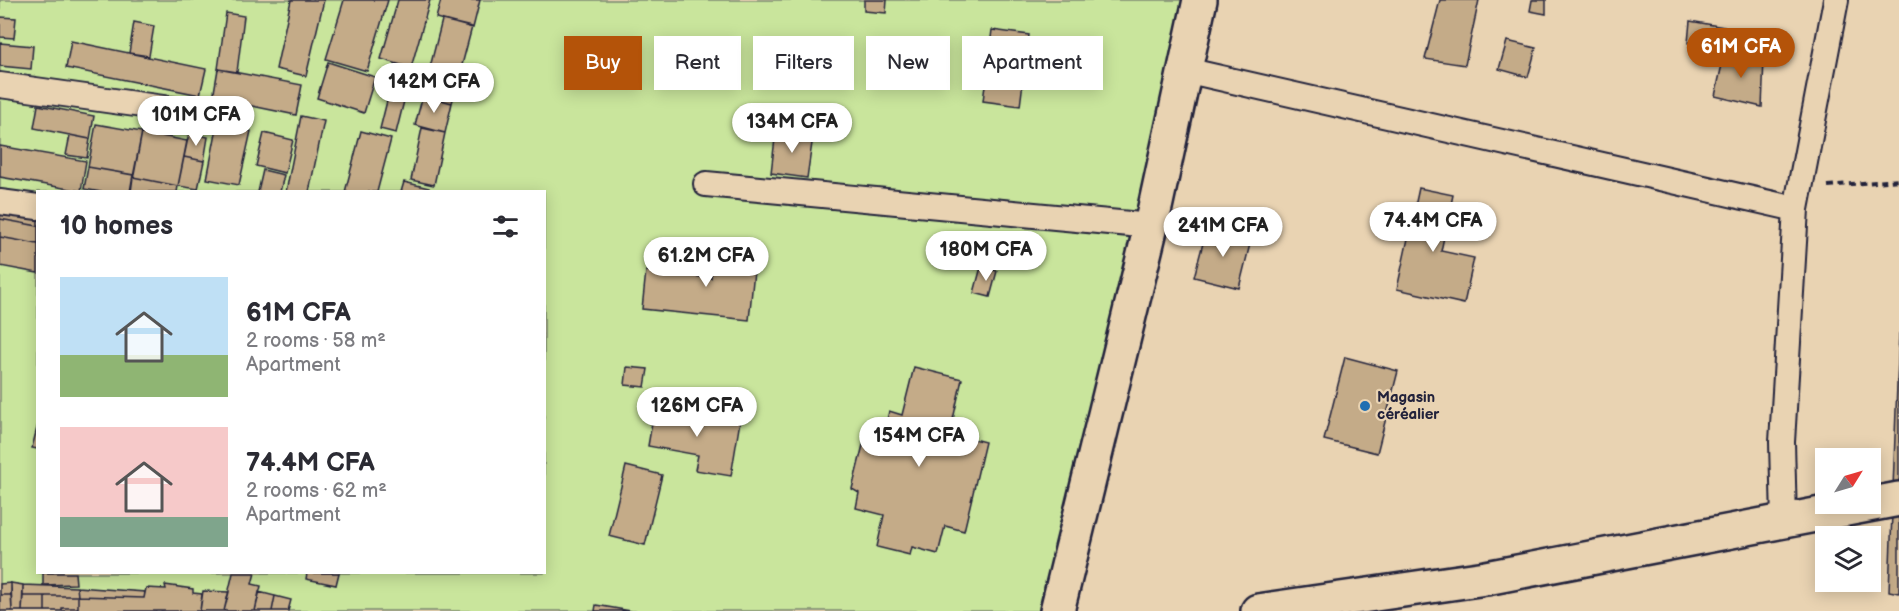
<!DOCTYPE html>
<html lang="en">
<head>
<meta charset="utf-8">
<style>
	:root { --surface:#fff; --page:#f7f7f7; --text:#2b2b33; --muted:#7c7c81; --accent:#b45309 }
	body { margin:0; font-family:"Balsamiq Sans",sans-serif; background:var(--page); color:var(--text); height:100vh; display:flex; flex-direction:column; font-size:22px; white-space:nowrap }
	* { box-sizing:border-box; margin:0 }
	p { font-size:20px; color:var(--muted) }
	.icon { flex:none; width:33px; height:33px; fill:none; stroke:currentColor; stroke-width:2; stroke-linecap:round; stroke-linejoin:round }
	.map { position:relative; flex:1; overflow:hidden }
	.drawer { position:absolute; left:36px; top:190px; width:510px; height:384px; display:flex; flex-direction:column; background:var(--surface); border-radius:0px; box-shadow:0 3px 15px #0003 }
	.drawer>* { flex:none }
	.banner { position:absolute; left:564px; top:36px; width:570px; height:54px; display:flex; gap:12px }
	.needle { width:39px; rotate:53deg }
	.fabs { position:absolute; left:1815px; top:448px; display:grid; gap:12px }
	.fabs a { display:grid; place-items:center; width:66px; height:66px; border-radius:0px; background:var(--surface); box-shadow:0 3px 15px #0003; font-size:30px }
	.price { position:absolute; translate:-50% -51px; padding:0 14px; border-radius:21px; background:#fff; color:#222; font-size:20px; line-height:39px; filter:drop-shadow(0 2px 3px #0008) }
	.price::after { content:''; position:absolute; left:50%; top:36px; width:18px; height:14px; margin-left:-9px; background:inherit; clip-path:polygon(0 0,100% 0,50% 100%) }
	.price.active { background:var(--accent); color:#fff }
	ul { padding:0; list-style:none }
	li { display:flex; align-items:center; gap:18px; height:150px; padding:0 24px }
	li span { display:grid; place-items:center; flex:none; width:168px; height:120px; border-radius:0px; color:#555 }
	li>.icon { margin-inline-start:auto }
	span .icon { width:72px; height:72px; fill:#fffc; stroke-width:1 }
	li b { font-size:26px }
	h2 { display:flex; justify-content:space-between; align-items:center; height:72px; padding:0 24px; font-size:26px }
	.tag { padding:0 21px; border-radius:0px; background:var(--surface); box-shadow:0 3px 15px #0003; font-size:21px; line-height:54px }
	.tag.active { background:var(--accent); color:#fff }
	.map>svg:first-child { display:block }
	.green { fill:#c9e59c; stroke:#76846c; stroke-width:1.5; fill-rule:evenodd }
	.building { fill:#c4ab88; stroke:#22223b; stroke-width:1.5 }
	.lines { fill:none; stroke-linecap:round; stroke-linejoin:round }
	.minor-casing { stroke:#22223b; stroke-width:28 }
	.secondary-casing { stroke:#22223b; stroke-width:38 }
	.primary-casing { stroke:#22223b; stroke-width:38 }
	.path { stroke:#22223b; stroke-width:4; stroke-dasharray:6 4.5; stroke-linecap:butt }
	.minor { stroke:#e9d3b2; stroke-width:24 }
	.secondary { stroke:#e9d3b2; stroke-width:33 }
	.primary { stroke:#e9d3b2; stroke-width:33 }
	.poi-dot { fill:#1f6fb2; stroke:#e9d3b2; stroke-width:2 }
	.labels { text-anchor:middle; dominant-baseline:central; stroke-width:4.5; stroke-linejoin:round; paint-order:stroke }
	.poi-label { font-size:15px; font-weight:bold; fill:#22223b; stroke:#e9d3b2; text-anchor:start }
</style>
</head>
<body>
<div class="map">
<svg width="1899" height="611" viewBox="0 0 1899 611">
	<rect width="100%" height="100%" fill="#e9d3b2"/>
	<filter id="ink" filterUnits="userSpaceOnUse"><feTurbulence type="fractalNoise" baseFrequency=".0167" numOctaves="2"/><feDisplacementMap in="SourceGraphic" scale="12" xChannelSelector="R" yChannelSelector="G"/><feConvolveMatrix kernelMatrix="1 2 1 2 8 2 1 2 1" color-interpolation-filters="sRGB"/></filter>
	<g filter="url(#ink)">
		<path class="green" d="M0 0H1200L1059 611H0ZM38 192H544V573H38Z"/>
		<path class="building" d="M291 0H324L306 76 276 69Z
			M344 0H388L367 71 326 59Z
			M398 0H430L411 68 381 59Z
			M441 0H480L473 28 436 18Z
			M864 0H887L886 13 864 11Z
			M1440 0H1479L1465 65 1425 59Z
			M1532 0H1546V14L1530 11Z
			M226 13 244 16 237 72 218 69Z
			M0 17 16 18 14 38 0 37Z
			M442 20 472 27 452 103 423 95Z
			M1690 21 1776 36 1773 61 1688 43Z
			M134 22 154 26 149 56 129 53Z
			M992 30 1029 35 1020 106 983 101Z
			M71 41 206 69 200 95 66 68Z
			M1507 41 1536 48 1528 77 1499 69Z
			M0 43 33 46 31 69 0 66Z
			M1725 51 1764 59 1762 107 1715 96Z
			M328 62 375 77 364 113 317 98Z
			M396 65 412 69 396 133 380 129Z
			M218 69 302 85 296 115 213 98Z
			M423 95 452 103 445 133 415 125Z
			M38 105 94 116 90 139 34 128Z
			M301 116 324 121 309 192H286Z
			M219 117 230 118 228 126 251 131 239 185 207 179Z
			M96 124 142 132 134 175 88 167Z
			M422 128 445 133 434 185 411 180Z
			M776 130 813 136 807 178 771 173Z
			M361 131 391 139 377 192H345Z
			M142 132 187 141 178 186 133 177Z
			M189 133 208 137 204 161 184 157Z
			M264 133 293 140 285 173 256 166Z
			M70 135 90 139 87 158 66 155Z
			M0 146 86 161 81 191 0 177Z
			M184 157 204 161 198 189 178 186Z
			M88 167 133 175 130 192H101L84 189Z
			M263 170 284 175 280 192H258Z
			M133 177 178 186 177 192H131Z
			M404 182 429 188 428 192H401Z
			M1419 188 1453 195 1441 251 1474 258 1464 304 1397 289Z
			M0 209 38 215V226L0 219Z
			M0 219 38 226V244L0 237Z
			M1207 228 1251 240 1239 288 1194 277Z
			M0 237 38 244V273L0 266Z
			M714 247 756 251 749 320 642 309 646 271 711 278Z
			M981 267 997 271 990 297 974 293Z
			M1899 333V593L1889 591Z
			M1345 357 1398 371 1377 453 1324 440Z
			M627 367 648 369 645 387 625 385Z
			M914 367 962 379 950 433 985 442 964 531 945 526 938 554 912 547 910 555 877 547 884 515 856 508 859 493 852 489 867 429 884 433 889 411 902 415Z
			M655 405 740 421 731 476 695 470 698 455 648 446Z
			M38 424V449L32 448Z
			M626 466 662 475 645 545 609 536Z
			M43 573H75L76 584 43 585Z
			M233 573H255L252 584 261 586 255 611H224Z
			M307 573H339L336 585 306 579Z
			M11 583V595H0V584Z
			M11 583 23 585 22 611H12Z
			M23 585 77 587 78 596H23Z
			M165 585 193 589V593L202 594 200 611H78V596L144 598 146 588 166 589Z
			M77 587 145 592 144 598 78 596Z
			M203 591 229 592 224 611H200Z
			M259 592 275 596 272 611H255Z
			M0 595H11L12 611H0Z
			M23 596H45V611H22Z
			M45 596H78V608H62V611H45Z
			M275 596 291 600 288 611H272Z
			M596 605 631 611H595Z
			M62 608H78V611H62Z"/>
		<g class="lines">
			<defs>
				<path id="minor" d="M1185 70 1796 209
					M0 85 199 113
					M706 184 1151 226
					M0 202 38 207
					M1784 521 1782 442 1796 209 1836 0"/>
				<path id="secondary" d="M1258 611 1486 578 1899 499"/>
				<path id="primary" d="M1057 611 1151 226 1200 0"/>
			</defs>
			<use href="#minor" class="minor-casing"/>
			<use href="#secondary" class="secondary-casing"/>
			<use href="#primary" class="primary-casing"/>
			<path class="path" d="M1828 186 1899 180"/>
			<use href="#minor" class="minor"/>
			<use href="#secondary" class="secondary"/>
			<use href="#primary" class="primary"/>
		</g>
	</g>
	<circle class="poi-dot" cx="1365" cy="406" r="6"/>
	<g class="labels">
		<g class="poi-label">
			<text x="1377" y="397">Magasin<tspan x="1377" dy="17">céréalier</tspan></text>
		</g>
	</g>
</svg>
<div class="fabs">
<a><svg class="needle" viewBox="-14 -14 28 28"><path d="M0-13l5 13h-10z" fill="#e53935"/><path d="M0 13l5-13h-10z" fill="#7c7c81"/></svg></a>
<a><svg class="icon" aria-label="layers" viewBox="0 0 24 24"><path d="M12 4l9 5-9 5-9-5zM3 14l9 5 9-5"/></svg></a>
</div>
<b class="price active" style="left:1741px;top:79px">61M CFA</b>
<b class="price" style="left:434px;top:114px">142M CFA</b>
<b class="price" style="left:196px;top:147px">101M CFA</b>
<b class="price" style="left:792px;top:154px">134M CFA</b>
<b class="price" style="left:1433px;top:253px">74.4M CFA</b>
<b class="price" style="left:1223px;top:258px">241M CFA</b>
<b class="price" style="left:986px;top:282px">180M CFA</b>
<b class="price" style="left:706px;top:288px">61.2M CFA</b>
<b class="price" style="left:697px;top:438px">126M CFA</b>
<b class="price" style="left:919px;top:468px">154M CFA</b>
<div class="banner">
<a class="tag active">Buy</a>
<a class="tag">Rent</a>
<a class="tag">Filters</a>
<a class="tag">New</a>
<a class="tag">Apartment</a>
</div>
<section class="drawer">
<h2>10 homes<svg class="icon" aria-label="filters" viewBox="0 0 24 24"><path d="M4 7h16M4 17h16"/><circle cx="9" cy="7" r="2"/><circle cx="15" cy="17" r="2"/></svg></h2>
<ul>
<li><span style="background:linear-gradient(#bfe0f5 65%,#8fb573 0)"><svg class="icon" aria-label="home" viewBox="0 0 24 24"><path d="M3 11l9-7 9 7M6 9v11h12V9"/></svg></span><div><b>61M CFA</b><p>2 rooms · 58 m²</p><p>Apartment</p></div></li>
<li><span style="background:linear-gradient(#f6c9c9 75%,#7fa58c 0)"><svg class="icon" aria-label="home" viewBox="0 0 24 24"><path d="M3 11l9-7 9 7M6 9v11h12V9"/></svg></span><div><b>74.4M CFA</b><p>2 rooms · 62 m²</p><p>Apartment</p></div></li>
</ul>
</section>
</div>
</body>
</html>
